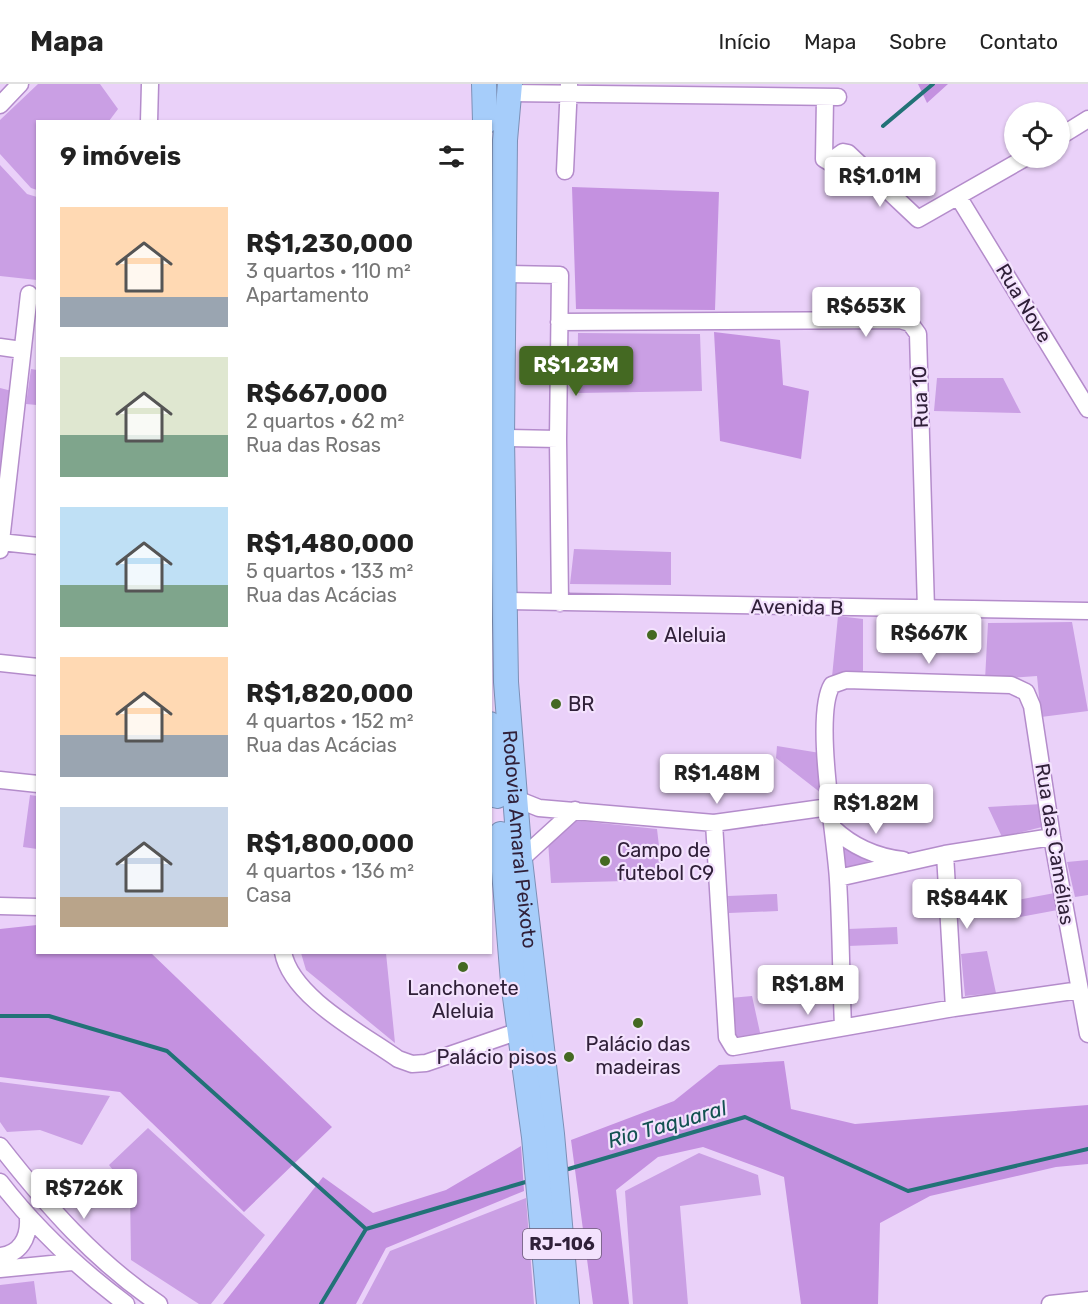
<!DOCTYPE html>
<html lang="pt">
<head>
<meta charset="utf-8">
<style>
	:root { --surface:#fff; --page:#f2f2f2; --text:#222; --muted:#767676; --line:#e0e0e0; --accent:#446922 }
	body { margin:0; font-family:Rubik,sans-serif; background:var(--page); color:var(--text); height:100vh; display:flex; flex-direction:column; font-size:22px; white-space:nowrap }
	* { box-sizing:border-box; margin:0 }
	p { font-size:20px; color:var(--muted) }
	.icon { flex:none; width:33px; height:33px; fill:none; stroke:currentColor; stroke-width:2; stroke-linecap:round; stroke-linejoin:round }
	.map { position:relative; flex:1; overflow:hidden }
	.details { position:absolute; left:36px; top:36px; width:456px; height:834px; display:flex; flex-direction:column; background:var(--surface); border-radius:0px; box-shadow:0 2px 4px #0004 }
	.details>* { flex:none }
	.buttons { position:absolute; left:1004px; top:18px; display:grid; gap:12px }
	.buttons a { display:grid; place-items:center; width:66px; height:66px; border-radius:50%; background:var(--surface); box-shadow:0 2px 4px #0004; font-size:30px }
	.price { position:absolute; translate:-50% -51px; padding:0 14px; border-radius:6px; background:#fff; color:#222; font-size:20px; line-height:39px; filter:drop-shadow(0 2px 3px #0008) }
	.price::after { content:''; position:absolute; left:50%; top:36px; width:18px; height:14px; margin-left:-9px; background:inherit; clip-path:polygon(0 0,100% 0,50% 100%) }
	.price.current { background:var(--accent); color:#fff }
	ul { padding:0; list-style:none }
	li { display:flex; align-items:center; gap:18px; height:150px; padding:0 24px }
	li span { display:grid; place-items:center; flex:none; width:168px; height:120px; border-radius:0px; color:#555 }
	li>.icon { margin-inline-start:auto }
	span .icon { width:72px; height:72px; fill:#fffc; stroke-width:1 }
	li b { font-size:26px }
	h2 { display:flex; justify-content:space-between; align-items:center; height:72px; padding:0 24px; font-size:26px }
	header { display:flex; align-items:center; gap:36px; box-sizing:border-box; height:84px; padding:0 30px; background:var(--surface); border-bottom:2px solid var(--line) }
	header strong { font-size:28px }
	nav { display:flex; gap:33px; margin-inline-start:auto; font-size:21px }
	.map>svg:first-child { display:block }
	.green { fill:#ca9fe4 }
	.forest { fill:#c491e0 }
	.lines { fill:none; stroke-linecap:round; stroke-linejoin:round }
	.stream { stroke:#227277; stroke-width:4 }
	.minor-casing { stroke:#b48ccb; stroke-width:19 }
	.highway-casing { stroke:#7d90b6; stroke-width:26 }
	.minor { stroke:#fff; stroke-width:16 }
	.highway { stroke:#a6cdfa; stroke-width:24 }
	.poi-dot { fill:#446922; stroke:#f3e2fd; stroke-width:2 }
	.labels { text-anchor:middle; dominant-baseline:central; stroke-width:4.5; stroke-linejoin:round; paint-order:stroke }
	.shield { fill:#f3e2fd; stroke:#6a5a74; stroke-width:1.5 }
	.shield-label { font-size:18px; font-weight:bold; fill:#302039 }
	.street-label { font-size:20px; fill:#302039; stroke:#f3e2fd }
	.poi-label { font-size:20px; fill:#302039; stroke:#f3e2fd; text-anchor:start }
	.water-label { font-size:21px; font-style:italic; fill:#135251; stroke:#f3e2fd }
</style>
</head>
<body>
<header>
<strong>Mapa</strong>
<nav><a>Início</a><a>Mapa</a><a>Sobre</a><a>Contato</a></nav>
</header>
<div class="map">
<svg width="1088" height="1220" viewBox="0 0 1088 1220">
	<rect width="100%" height="100%" fill="#ead1f9"/>
	<path class="green" d="M38 0H100L118 25 109 37 38 38 37 106 31 104 0 70V36Z
		M0 81 27 110 37 113V196L0 192Z
		M578 249 700 250 702 307 577 309Z
		M31 285 37 286V321L26 320Z
		M937 294H1003L1021 329 934 327Z
		M0 304 12 307 0 393Z
		M574 465 671 468V501L570 500Z
		M838 532 863 535V590L832 593Z
		M1072 538 1088 627 1041 633 1037 592 985 596 988 539Z
		M777 662 820 669 821 709 776 674Z
		M30 711 37 712V765L23 763Z
		M1042 720 1046 742 1002 753 988 723Z
		M572 736 657 745 663 796 551 799 548 757Z
		M839 756 878 774 847 786 838 772Z
		M1088 776V811L1075 813 1067 778Z
		M1060 808 1063 825 1015 834 1012 817Z
		M777 810 778 827 729 829 728 812Z
		M897 843 898 860 848 862V845Z
		M987 867 996 909 965 912 961 870Z
		M301 869H386L395 959 306 886Z
		M752 912 761 953 734 954 730 914Z
		M0 998 110 1012 82 1061 40 1046 7 1048 0 1038Z
		M148 1044 265 1151 211 1220H199L131 1176 130 1108 109 1081Z
		M699 1069 758 1091 761 1111 680 1122 688 1220H633L625 1107Z
		M526 1114 534 1220H362L390 1167Z
		M34 1197 37 1220H0V1201Z"/>
	<path class="forest" d="M918 0H948L927 19Z
		M572 103 719 108 715 226 576 225Z
		M714 248 780 256 783 301 809 307 801 375 720 357Z
		M37 841 38 868 151 869 332 1043 244 1128 120 1008 0 993V845Z
		M784 977 791 1025 855 1040 1088 1021V1080L1056 1083 930 1112 880 1139 878 1220H801L784 1093 703 1063 658 1073 616 1106 629 1220H593L571 1056 674 1017 719 981Z
		M521 1062 524 1107 386 1164 356 1220H223L323 1093 373 1129 446 1106Z"/>
	<g class="lines">
		<path class="stream" d="M883 42 933 0
			M0 932H49L167 967 366 1145
			M565 1086 745 1033 908 1107 1088 1065
			M321 1220 366 1145 529 1097"/>
		<defs>
			<path id="minor" d="M509 9 838 13
				M825 14 824 75 829 78 843 68 848 69 918 135 1025 74
				M0 21 20 0
				M149 38 150 0
				M1059 53 1088 35
				M565 87 569 1
				M959 114 1088 325
				M504 190 560 191 558 355 560 519
				M559 238 900 236 910 239 918 250 926 525
				M0 263 22 266
				M502 354 558 355
				M0 458 38 462
				M0 466 29 210
				M506 517 1088 527
				M0 579 38 583
				M0 696 38 700
				M514 714 539 724 714 739 829 723
				M714 739 727 953 733 963 954 924 1080 906
				M833 744C852 762 877 773 903 776
				M945 770 954 924
				M520 776 575 726
				M838 794 945 770 1052 753
				M0 822 38 823
				M283 868C291 913 363 950 398 975L412 980 426 979 519 947
				M843 943C841 894 841 845 838 796 836 755 813 632 832 601L846 596 1011 601 1026 608 1032 622 1052 753 1088 950
				M0 1062C47 1122 95 1177 159 1220
				M0 1098C37 1146 78 1184 126 1220
				M0 1172C20 1170 29 1154 28 1135
				M0 1185 72 1178
				M1050 1220 1088 1216"/>
			<g id="highway">
				<path d="M484 0 485 38"/>
				<path id="s1" d="M510 0 505 56 502 354 506 598 520 776 552 1050 567 1220"/>
				<path d="M490 640 497 712"/>
				<path d="M501 750 513 898 534 1053 549 1220"/>
			</g>
		</defs>
		<use href="#minor" class="minor-casing"/>
		<use href="#highway" class="highway-casing"/>
		<use href="#minor" class="minor"/>
		<use href="#highway" class="highway"/>
	</g>
	<g class="poi-dot">
		<circle cx="652" cy="551" r="6"/>
		<circle cx="556" cy="620" r="6"/>
		<circle cx="605" cy="777" r="6"/>
		<circle cx="463" cy="883" r="6"/>
		<circle cx="638" cy="939" r="6"/>
		<circle cx="569" cy="973" r="6"/>
	</g>
	<g class="labels">
		<rect class="shield" x="523" y="1145" width="78" height="30" rx="4.5"/>
		<g class="shield-label">
			<text x="562" y="1160">RJ-106</text>
		</g>
		<g class="street-label">
			<text transform="translate(1024 219) rotate(59)">Rua Nove</text>
			<text transform="translate(920 313) rotate(-92)">Rua 10</text>
			<text transform="translate(797 523) rotate(1)">Avenida B</text>
			<text stroke="none"><textPath href="#s1" startOffset="756">Rodovia Amaral Peixoto</textPath></text>
			<text transform="translate(1055 760) rotate(81)">Rua das Camélias</text>
		</g>
		<g class="poi-label">
			<text x="664" y="551">Aleluia</text>
			<text x="568" y="620">BR</text>
			<text x="617" y="766">Campo de<tspan x="617" dy="23">futebol C9</tspan></text>
			<text x="463" y="904" text-anchor="middle">Lanchonete<tspan x="463" dy="23">Aleluia</tspan></text>
			<text x="638" y="960" text-anchor="middle">Palácio das<tspan x="638" dy="23">madeiras</tspan></text>
			<text x="557" y="973" text-anchor="end">Palácio pisos</text>
		</g>
		<g class="water-label">
			<text transform="translate(667 1040) rotate(-16)">Rio Taquaral</text>
		</g>
	</g>
</svg>
<div class="buttons">
<a><svg class="icon" aria-label="locate" viewBox="0 0 24 24"><circle cx="12" cy="12" r="6"/><path d="M12 2v4M12 18v4M2 12h4M18 12h4"/></svg></a>
</div>
<b class="price" style="left:880px;top:124px">R$1.01M</b>
<b class="price" style="left:866px;top:254px">R$653K</b>
<b class="price current" style="left:576px;top:313px">R$1.23M</b>
<b class="price" style="left:929px;top:581px">R$667K</b>
<b class="price" style="left:717px;top:721px">R$1.48M</b>
<b class="price" style="left:876px;top:751px">R$1.82M</b>
<b class="price" style="left:967px;top:846px">R$844K</b>
<b class="price" style="left:808px;top:932px">R$1.8M</b>
<b class="price" style="left:84px;top:1136px">R$726K</b>
<section class="details">
<h2>9 imóveis<svg class="icon" aria-label="filters" viewBox="0 0 24 24"><path d="M4 7h16M4 17h16"/><circle cx="9" cy="7" r="2"/><circle cx="15" cy="17" r="2"/></svg></h2>
<ul>
<li><span style="background:linear-gradient(#ffd9b3 75%,#9aa5b1 0)"><svg class="icon" aria-label="home" viewBox="0 0 24 24"><path d="M3 11l9-7 9 7M6 9v11h12V9"/></svg></span><div><b>R$1,230,000</b><p>3 quartos · 110 m²</p><p>Apartamento</p></div></li>
<li><span style="background:linear-gradient(#dfe7d0 65%,#7fa58c 0)"><svg class="icon" aria-label="home" viewBox="0 0 24 24"><path d="M3 11l9-7 9 7M6 9v11h12V9"/></svg></span><div><b>R$667,000</b><p>2 quartos · 62 m²</p><p>Rua das Rosas</p></div></li>
<li><span style="background:linear-gradient(#bfe0f5 65%,#7fa58c 0)"><svg class="icon" aria-label="home" viewBox="0 0 24 24"><path d="M3 11l9-7 9 7M6 9v11h12V9"/></svg></span><div><b>R$1,480,000</b><p>5 quartos · 133 m²</p><p>Rua das Acácias</p></div></li>
<li><span style="background:linear-gradient(#ffd9b3 65%,#9aa5b1 0)"><svg class="icon" aria-label="home" viewBox="0 0 24 24"><path d="M3 11l9-7 9 7M6 9v11h12V9"/></svg></span><div><b>R$1,820,000</b><p>4 quartos · 152 m²</p><p>Rua das Acácias</p></div></li>
<li><span style="background:linear-gradient(#c9d6e8 75%,#b9a48a 0)"><svg class="icon" aria-label="home" viewBox="0 0 24 24"><path d="M3 11l9-7 9 7M6 9v11h12V9"/></svg></span><div><b>R$1,800,000</b><p>4 quartos · 136 m²</p><p>Casa</p></div></li>
</ul>
</section>
</div>
</body>
</html>
